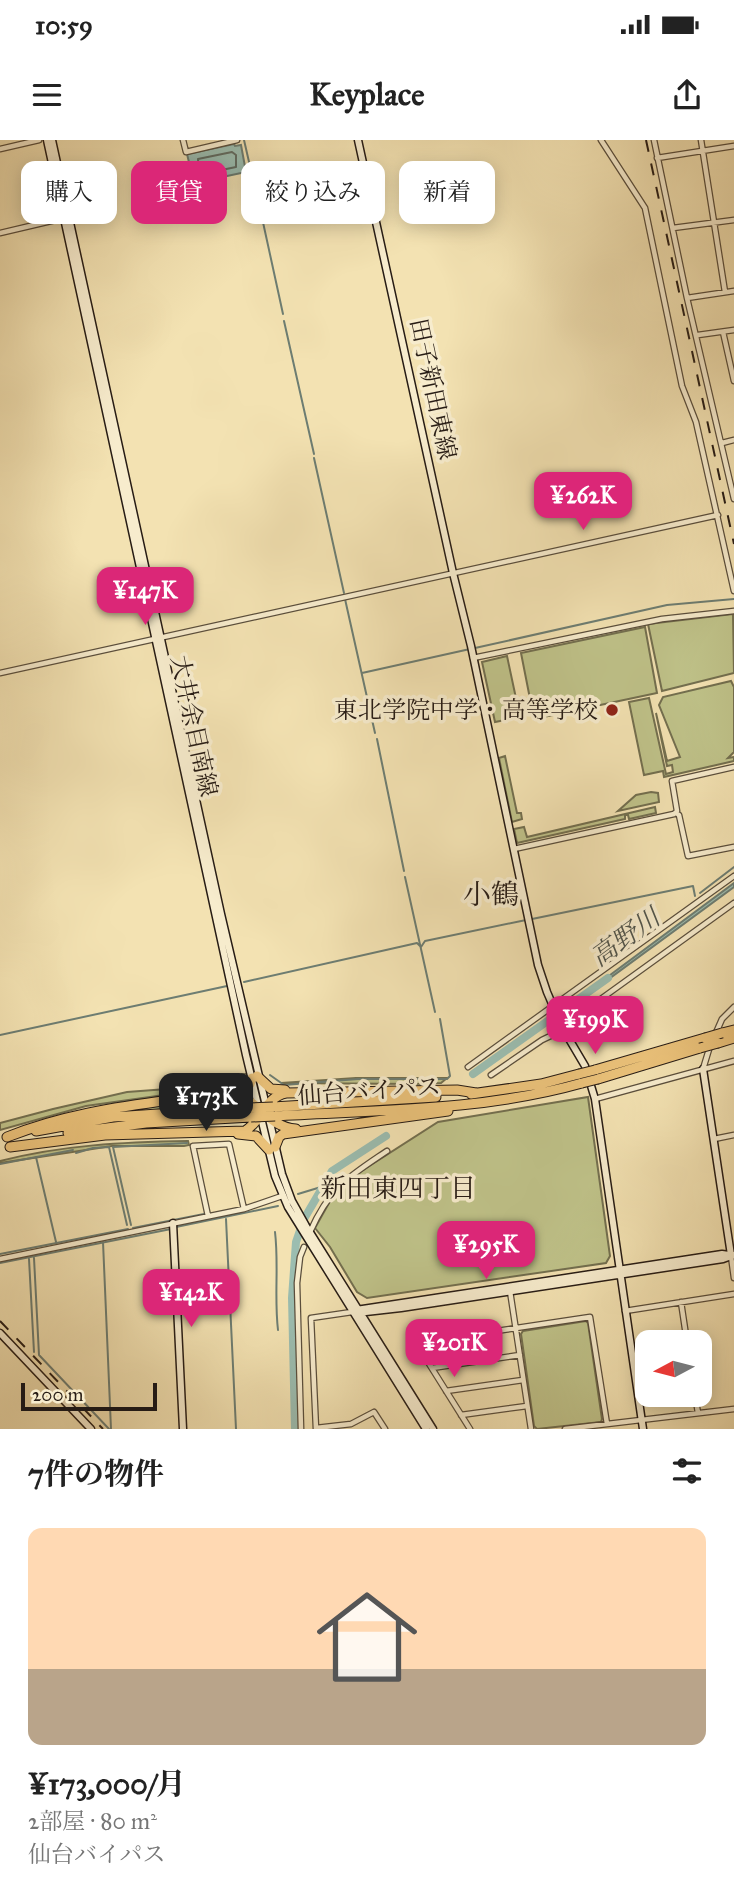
<!DOCTYPE html>
<html lang="ja">
<head>
<meta charset="utf-8">
<style>
	:root { --surface:#fff; --page:#f6f6f6; --text:#222; --muted:#767676; --accent:#db2777 }
	body { margin:0; font-family:"IM FELL Great Primer","Noto Serif JP",serif; background:var(--page); color:var(--text); height:100vh; display:flex; flex-direction:column; font-size:26px; white-space:nowrap }
	* { box-sizing:border-box; margin:0 }
	p { font-size:23px; color:var(--muted) }
	.icon { flex:none; width:38px; height:38px; fill:none; stroke:currentColor; stroke-width:2; stroke-linecap:round; stroke-linejoin:round }
	.map { position:relative; height:1289px; overflow:hidden }
	.side { display:flex; flex-direction:column; background:var(--surface); flex:1 }
	.side>* { flex:none }
	.top-card { position:absolute; left:21px; top:21px; width:693px; height:63px; display:flex; gap:14px }
	.needle { width:46px; rotate:263deg }
	.fabs { position:absolute; left:635px; top:1190px; display:grid; gap:14px }
	.fabs a { display:grid; place-items:center; width:77px; height:77px; border-radius:14px; background:var(--surface); box-shadow:0 4px 18px #0003; font-size:35px }
	.scale { position:absolute; left:21px; bottom:18px; width:136px; box-sizing:border-box; padding-left:7px; border:4px solid #271c15; border-top:0; font-size:19px; line-height:24px; white-space:nowrap; color:#271c15; -webkit-text-stroke:5px #f7eccd; paint-order:stroke }
	.price { position:absolute; translate:-50% -60px; padding:0 16px; border-radius:14px; background:var(--accent); color:#fff; font-size:23px; line-height:46px; filter:drop-shadow(0 2px 4px #0008) }
	.price::after { content:''; position:absolute; left:50%; top:42px; width:21px; height:16px; margin-left:-10px; background:inherit; clip-path:polygon(0 0,100% 0,50% 100%) }
	.price.on { background:#222; color:#fff }
	ul { padding:0; list-style:none }
	li { display:grid; align-content:center; gap:14px; height:371px; padding:0 28px }
	li span { display:grid; place-items:center; height:217px; border-radius:14px; color:#555 }
	li>.icon { margin-inline-start:auto }
	span .icon { width:126px; height:126px; fill:#fffc; stroke-width:1 }
	li b { font-size:30px }
	h2 { display:flex; justify-content:space-between; align-items:center; height:84px; padding:0 28px; font-size:30px }
	.tag { padding:0 24px; border-radius:14px; background:var(--surface); box-shadow:0 4px 18px #0003; font-size:24px; line-height:63px }
	.tag.on { background:var(--accent); color:#fff }
	.status { display:flex; justify-content:space-between; align-items:center; height:49px; padding:0 35px; background:var(--surface); direction:ltr }
	.status svg { height:19px; fill:currentColor }
	header { display:flex; justify-content:space-between; align-items:center; height:91px; padding:0 28px; background:var(--surface); font-size:32px; font-weight:700 }
	.map>svg:first-child { display:block }
	.green { fill:#bfc289; stroke:#736f4f; stroke-width:2 }
	.water { fill:#9bbdb0; stroke:#6d7d72; stroke-width:2 }
	.lines { fill:none; stroke-linecap:round; stroke-linejoin:round }
	.shore { stroke:#616c62; stroke-width:2 }
	.stream { stroke:#6d7d72; stroke-width:2 }
	.river { stroke:#9bbdb0; stroke-width:8 }
	.street-casing { stroke:#5a4e3c; stroke-width:7 }
	.secondary-casing { stroke:#271c15; stroke-width:9 }
	.highway-casing { stroke:#271c15; stroke-width:11 }
	.street { stroke:#f7eccd; stroke-width:4.5 }
	.secondary { stroke:#f7eccd; stroke-width:6 }
	.highway { stroke:#eac179; stroke-width:9 }
	.rail { stroke:#271c15; stroke-width:2; stroke-dasharray:12 12; stroke-linecap:butt }
	.highway-bridge-casing { stroke:#271c15; stroke-width:11; stroke-linecap:butt }
	.highway-bridge { stroke:#eac179; stroke-width:9 }
	.poi-dot { fill:#8f2418; stroke:#f7eccd; stroke-width:2.5 }
	.labels { text-anchor:middle; dominant-baseline:central; stroke-width:7; stroke-linejoin:round; paint-order:stroke }
	.street-label { font-size:24px; fill:#271c15; stroke:#f7eccd }
	.poi-label { font-size:24px; fill:#271c15; stroke:#f7eccd; text-anchor:end }
	.water-label { font-size:26px; font-style:italic; fill:#50544b; stroke:#f7eccd }
	.neighbourhood-label { font-size:26px; fill:#271c15; stroke:#f7eccd }
	.quarter-label { font-size:28px; fill:#271c15; stroke:#f7eccd }
</style>
</head>
<body>
<div class="status"><b>10:59</b><svg viewBox="0 0 49 12"><path d="M0 12V9h3v3zM5 12V6h3v6zM10 12V3h3v9zM15 12V0h3v12zM26 1h20v11H26zM47 4h2v5h-2z"/></svg></div>
<header><svg class="icon" aria-label="menu" viewBox="0 0 24 24"><path d="M4 6h16M4 12h16M4 18h16"/></svg>Keyplace<svg class="icon" aria-label="share" viewBox="0 0 24 24"><path d="M12 15V3M7 8l5-5 5 5M5 13v7h14v-7"/></svg></header>
<div class="map">
<svg width="734" height="1289" viewBox="0 0 734 1289">
	<rect width="100%" height="100%" fill="#f3e2b2"/>
	<filter id="stains"><feTurbulence type="fractalNoise" baseFrequency=".00286" numOctaves="4"/><feColorMatrix values="0 0 0 0 .2 0 0 0 0 .09 0 0 0 0 .02 0 0 0 .5 -.17"/></filter>
	<radialGradient id="worn" r=".72"><stop offset=".6" stop-color="#630" stop-opacity="0"/><stop offset="1" stop-color="#630" stop-opacity=".3"/></radialGradient>
	<path class="green" d="M733 474 734 533 662 551 648 484Z
		M645 487 657 553 534 579 521 513Z
		M507 516 520 577 495 582 482 522Z
		M731 541 734 547V612L728 618 734 617V621L664 637 663 631 644 635 629 562 649 558 666 634 673 632 672 625 667 626 656 573 667 621 680 617 659 565 663 557Z
		M505 616 517 673H521L522 679 512 682 499 618Z
		M651 652 658 653 659 662 618 671 636 655Z
		M655 667 656 673 629 679 628 675H625V679L517 703 514 689 524 687 527 697Z
		M242 934H245L235 945 86 966 0 990V983L53 969 127 952 234 944Z
		M356 938H447L441 943 415 944 281 943Z
		M588 957 610 1116 606 1123 367 1158 357 1152 330 1107 315 1088 329 1063 346 1041 438 982Z
		M237 958 248 962 100 975 186 961Z
		M188 1001 189 1005 184 1006H112L0 1023V1021C62 1005 124 1002 188 1001Z
		M586 1181 588 1183 602 1279 601 1282 537 1289 534 1286 521 1194 523 1191Z"/>
	<path class="water" d="M234 4 235 6 241 5 246 32 194 43 187 14Z
		M734 743V747L606 841 598 844Z"/>
	<g class="lines">
		<path class="shore" d="M232 12 236 15V27L202 34 199 33 198 19Z"/>
		<path class="stream" d="M244 0 252 35
			M254 41 283 174
			M284 181 314 314
			M314 318 344 453
			M345 459 375 593
			M475 508 667 465 734 459
			M362 533 470 509
			M377 599 404 731
			M405 737 435 872
			M700 753 734 727
			M532 779 693 746 695 756
			M244 842 417 803 421 807 425 801 526 780
			M0 895 227 846
			M270 935 284 945 358 939H447L450 936 440 879
			M76 1013 93 1008 109 1007 127 1085
			M36 1017 56 1102
			M0 1024 73 1010
			M298 1054 321 1047
			M226 1079 236 1289
			M131 1085 113 1007 187 1003
			M176 1087 278 1066
			M133 1088 204 1074
			M176 1089 180 1163
			M275 1092C279 1125 274 1157 278 1190
			M103 1102 111 1289
			M0 1114 128 1089
			M34 1118 39 1215 109 1289
			M29 1119 34 1212
			M0 1123 171 1089"/>
		<path class="river" d="M473 934 608 838
			M295 1289 292 1158 296 1102 304 1079 332 1031 386 996"/>
		<defs>
			<path id="street" d="M183 0 186 12 237 0
				M601 0 645 68 682 246 696 282 734 451
				M654 0 687 158 734 359
				M701 0 725 152
				M0 9 39 0
				M657 18 734 6
				M673 88 734 80
				M0 93 64 78
				M687 158 734 151
				M723 192 734 241
				M698 195 734 190
				M722 303 734 300
				M473 518 662 479 734 471
				M0 533 718 375
				M676 673 679 675 688 716 734 707
				M514 709 674 674 677 671 672 641 734 627
				M715 895 722 879 734 867
				M468 927 734 736
				M703 929 710 906
				M491 935 542 900 563 890 580 874 734 763
				M595 959 734 921
				M714 999 734 995
				M208 1076 193 1006 229 1004 244 1069
				M310 1092C330 1047 347 1038 387 1011
				M731 1116 734 1138
				M0 1119 244 1069 282 1056
				M510 1151 531 1289
				M681 1162 687 1202
				M625 1171 734 1154
				M432 1228 520 1215
				M446 1251 523 1240
				M695 1255 698 1273
				M461 1275 527 1266
				M316 1288 351 1284 374 1272 385 1289
				M301 1289 297 1143 300 1117 304 1107
				M316 1289 311 1178 352 1172
				M470 1289 416 1203 590 1177 607 1284
				M565 1289 734 1269"/>
			<path id="secondary" d="M47 0 246 915 275 1036 288 1067 426 1289
				M52 0 221 774 282 1034 292 1061 306 1086 433 1289
				M358 0 453 433 471 506 538 825 547 852 562 887 585 926 595 959 643 1289
				M703 929 731 1115
				M173 1083 183 1289
				M356 1170 722 1114 729 1115
				M357 1173 401 1168 723 1119 734 1115
				M0 1193 91 1289"/>
			<path id="highway" d="M722 893 734 890
				M718 903 734 898
				M595 930 705 898
				M257 936 271 949 285 950
				M598 939 700 908
				M471 954 541 944 579 934
				M233 955C258 958 267 987 296 989
				M273 967 436 957
				M275 976C378 970 483 971 582 943
				M36 991 113 977 248 968
				M68 993 146 983 251 977
				M238 994 256 996 269 1010
				M7 997C60 976 115 967 171 960 195 957 219 956 242 951L250 944 252 938
				M10 1007 105 995 245 991C263 980 265 957 286 953L457 950 476 953
				M275 1007 279 997 283 994 448 971"/>
		</defs>
		<use href="#street" class="street-casing"/>
		<use href="#secondary" class="secondary-casing"/>
		<use href="#highway" class="highway-casing"/>
		<use href="#street" class="street"/>
		<use href="#secondary" class="secondary"/>
		<use href="#highway" class="highway"/>
		<path class="rail" d="M646 0 734 404
			M0 1181 103 1289"/>
		<defs>
			<path id="highway-bridge" d="M705 898 722 893
				M700 908 718 903
				M579 934 595 930
				M582 943 598 939
				M248 968 273 967
				M251 977 275 976"/>
		</defs>
		<use href="#highway-bridge" class="highway-bridge-casing"/>
		<use href="#highway-bridge" class="highway-bridge"/>
	</g>
	<circle class="poi-dot" cx="612" cy="570" r="7"/>
	<g class="labels">
		<g class="street-label">
			<text transform="translate(433 249) rotate(78)">田子新田東線</text>
			<text transform="translate(194 586) rotate(78)">大井余目南線</text>
			<text transform="translate(369 951) rotate(-4)">仙台バイパス</text>
		</g>
		<g class="poi-label">
			<text x="598" y="570">東北学院中学・高等学校</text>
		</g>
		<g class="water-label">
			<text transform="translate(625 797) rotate(-36)">高野川</text>
		</g>
		<g class="neighbourhood-label">
			<text x="398" y="1048">新田東四丁目</text>
		</g>
		<g class="quarter-label">
			<text x="491" y="754">小鶴</text>
		</g>
	</g>
	<rect width="100%" height="100%" filter="url(#stains)"/>
	<rect width="100%" height="100%" fill="url(#worn)"/>
</svg>
<div class="fabs">
<a><svg class="needle" viewBox="-14 -14 28 28"><path d="M0-13l5 13h-10z" fill="#e53935"/><path d="M0 13l5-13h-10z" fill="#767676"/></svg></a>
</div>
<div class="scale">200 m</div>
<b class="price" style="left:583px;top:392px">¥262K</b>
<b class="price" style="left:145px;top:487px">¥147K</b>
<b class="price" style="left:595px;top:916px">¥199K</b>
<b class="price on" style="left:206px;top:993px">¥173K</b>
<b class="price" style="left:486px;top:1141px">¥295K</b>
<b class="price" style="left:191px;top:1189px">¥142K</b>
<b class="price" style="left:454px;top:1239px">¥201K</b>
<div class="top-card">
<a class="tag">購入</a>
<a class="tag on">賃貸</a>
<a class="tag">絞り込み</a>
<a class="tag">新着</a>
</div>
</div>
<section class="side">
<h2>7件の物件<svg class="icon" aria-label="filters" viewBox="0 0 24 24"><path d="M4 7h16M4 17h16"/><circle cx="9" cy="7" r="2"/><circle cx="15" cy="17" r="2"/></svg></h2>
<ul>
<li><span style="background:linear-gradient(#ffd9b3 65%,#b9a48a 0)"><svg class="icon" aria-label="home" viewBox="0 0 24 24"><path d="M3 11l9-7 9 7M6 9v11h12V9"/></svg></span><div><b>¥173,000/月</b><p>2部屋 · 80 m²</p><p>仙台バイパス</p></div></li>
</ul>
</section>
</body>
</html>
